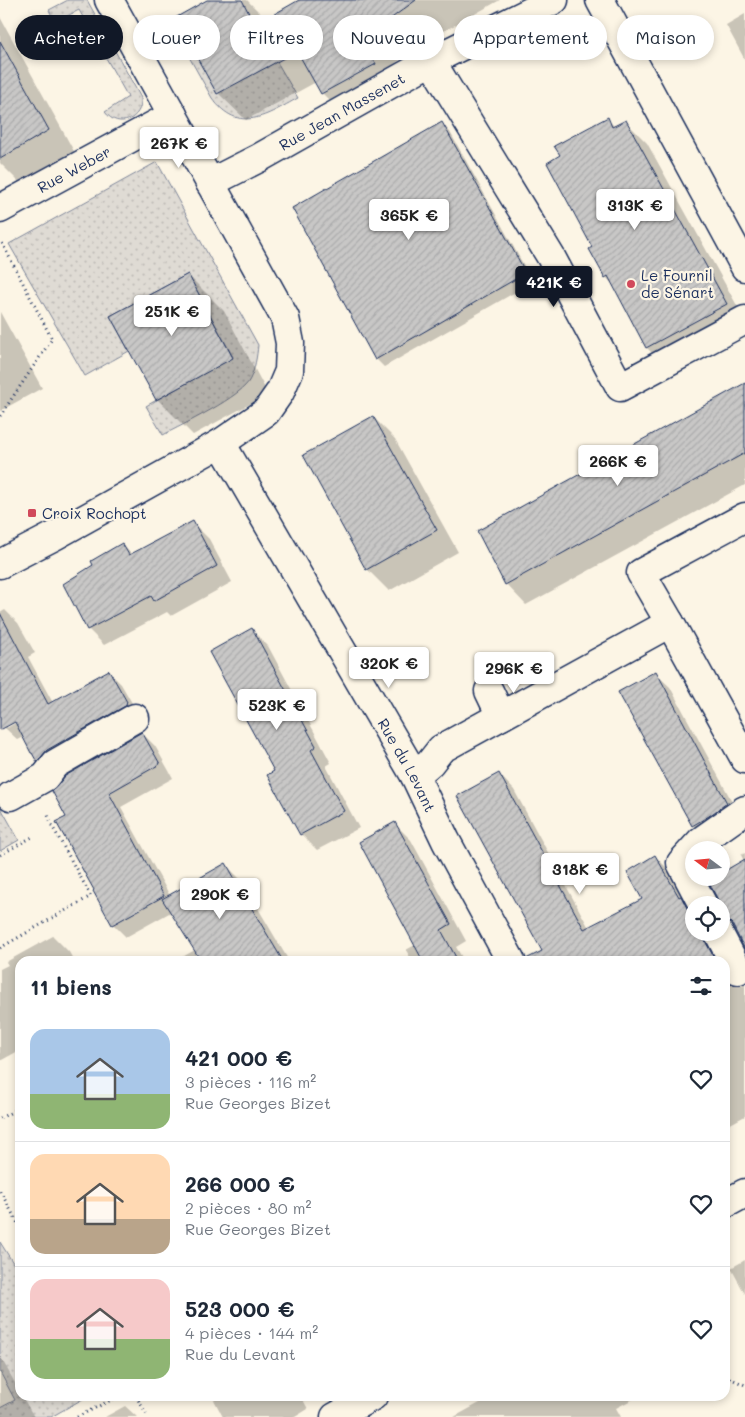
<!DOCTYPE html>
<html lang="fr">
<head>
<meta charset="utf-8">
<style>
	:root { --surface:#fff; --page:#f6f6f7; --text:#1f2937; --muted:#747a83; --line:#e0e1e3; --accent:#111827 }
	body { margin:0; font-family:Mali,sans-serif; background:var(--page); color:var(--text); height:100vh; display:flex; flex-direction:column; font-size:19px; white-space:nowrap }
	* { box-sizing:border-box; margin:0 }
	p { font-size:16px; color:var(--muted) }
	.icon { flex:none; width:28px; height:28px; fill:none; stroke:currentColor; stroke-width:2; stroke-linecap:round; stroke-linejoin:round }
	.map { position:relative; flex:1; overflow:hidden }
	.side { position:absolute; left:15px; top:956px; width:715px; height:445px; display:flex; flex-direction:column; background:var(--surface); border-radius:15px; box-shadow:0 2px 8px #0003 }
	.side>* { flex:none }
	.hud { position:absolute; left:15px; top:15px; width:715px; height:45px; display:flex; gap:10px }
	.needle { width:32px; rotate:286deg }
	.tools { position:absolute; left:685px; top:841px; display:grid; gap:10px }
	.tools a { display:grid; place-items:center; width:45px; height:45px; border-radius:50%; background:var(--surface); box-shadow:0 2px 8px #0003; font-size:25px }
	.price { position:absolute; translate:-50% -42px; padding:0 11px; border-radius:5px; background:#fff; color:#222; font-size:16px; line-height:32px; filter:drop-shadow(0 1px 2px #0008) }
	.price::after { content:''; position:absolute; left:50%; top:30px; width:15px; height:11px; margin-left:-8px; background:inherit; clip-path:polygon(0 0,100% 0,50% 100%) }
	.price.active { background:var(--accent); color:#fff }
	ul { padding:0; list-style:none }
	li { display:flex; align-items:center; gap:15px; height:125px; padding:0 15px }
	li+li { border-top:1px solid var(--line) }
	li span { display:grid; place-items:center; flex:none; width:140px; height:100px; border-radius:15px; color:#555 }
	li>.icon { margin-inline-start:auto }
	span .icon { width:60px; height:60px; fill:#fffc; stroke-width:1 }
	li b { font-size:21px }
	h2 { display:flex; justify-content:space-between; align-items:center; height:60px; padding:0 15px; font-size:21px }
	.tag { padding:0 18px; border-radius:22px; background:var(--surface); box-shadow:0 2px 8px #0003; font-size:18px; line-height:45px }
	.tag.active { background:var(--accent); color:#fff }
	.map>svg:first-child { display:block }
	.grass { fill:url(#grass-dots); stroke:#7d8599 }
	.shadow { fill:#0003; fill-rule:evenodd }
	.building { fill:url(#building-hatch); stroke:#1b2f5e }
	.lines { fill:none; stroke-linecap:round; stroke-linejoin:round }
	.minor-casing { stroke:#1b2f5e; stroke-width:31 }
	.path { stroke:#1b2f5e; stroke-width:3; stroke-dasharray:1 4; stroke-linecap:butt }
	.minor { stroke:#fcf5e5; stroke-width:28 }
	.poi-dot { fill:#d1495b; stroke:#fcf5e5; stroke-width:2 }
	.labels { text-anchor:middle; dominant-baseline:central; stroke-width:4.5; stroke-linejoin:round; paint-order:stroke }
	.street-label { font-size:15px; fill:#1b2f5e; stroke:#fcf5e5 }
	.poi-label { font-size:15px; fill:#1b2f5e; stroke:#fcf5e5; text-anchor:start }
</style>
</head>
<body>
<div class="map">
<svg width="745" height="1417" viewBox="0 0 745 1417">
	<defs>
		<pattern id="grass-dots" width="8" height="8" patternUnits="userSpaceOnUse" patternTransform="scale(1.25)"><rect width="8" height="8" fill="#dfdbd4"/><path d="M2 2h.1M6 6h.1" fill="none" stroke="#bfbcb8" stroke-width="1.8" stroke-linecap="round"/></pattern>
		<pattern id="building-hatch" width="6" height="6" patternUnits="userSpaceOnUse" patternTransform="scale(1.25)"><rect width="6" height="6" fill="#c8c7c6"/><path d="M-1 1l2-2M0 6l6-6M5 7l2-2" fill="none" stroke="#ababac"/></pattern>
	</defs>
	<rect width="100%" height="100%" fill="#fcf5e5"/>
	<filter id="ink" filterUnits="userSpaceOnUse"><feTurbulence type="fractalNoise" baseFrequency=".02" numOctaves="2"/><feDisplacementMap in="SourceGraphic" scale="10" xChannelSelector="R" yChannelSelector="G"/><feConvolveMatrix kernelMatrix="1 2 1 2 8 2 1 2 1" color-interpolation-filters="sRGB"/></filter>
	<g filter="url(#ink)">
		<path class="grass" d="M68 0H87L141 98C143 119 118 130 105 112L128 97 79 10 55 22 49 10Z
			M175 18 277 62 298 98C267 115 239 135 212 98L169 21Z
			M157 162 258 345C257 356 255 369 250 379 243 396 182 425 163 435L146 406 233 357 188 274 110 316 129 351 85 376 9 244Z
			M0 806 19 840 0 851Z
			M0 1242 20 1274V1396H88L51 1417H0V1408L15 1400 0 1372Z"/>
		<path class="shadow" d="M210 0H247L261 14 264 21 302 0H500L419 45 389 68 402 92 349 120 322 93 316 82 246 120 218 93Z
			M745 14V60L726 25Z
			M0 17 81 164 30 193 0 163Z
			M607 119 615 127 625 121 647 143 745 320 669 370 647 348 615 287 606 277 593 247 562 156Z
			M442 124 450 132 533 282 384 367 376 359Z
			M188 275 224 311 268 394 193 435 157 399Z
			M0 312 42 388 0 411Z
			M745 385V485L526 605 506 584 479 532Z
			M373 417 395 439 458 552 389 591 367 569Z
			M193 523 209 539 232 582 171 616 167 612 104 645 88 629 95 566 122 544 132 555Z
			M5 610 18 623 35 653 28 657 53 703 108 671 121 684 139 715 50 774 38 761 24 737 18 740 5 728 0 719V613ZM19 718 21 720 7 728V725Z
			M252 630 268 646 331 763 326 766 359 828 317 850 301 834Z
			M655 673 670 687 741 818 707 839 693 825Z
			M142 733 155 746 173 778 121 807 170 896 226 865 242 881 289 961H175L195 950 171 912 126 937 113 924 96 891 68 817Z
			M499 774 514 790 589 928 644 900 655 856 670 871 694 911V932H721L722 961H553L544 952Z
			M395 824 411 840 466 941 456 947 464 961H412L406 950 415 945Z
			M745 853V947L737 932 728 933 721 926V905H720L718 897 710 881 716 878H721L744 861 741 855Z
			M53 936 69 952 74 961H20V1050L0 1061V969L8 965 6 962Z
			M725 967 735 986 745 985V1116L725 1127Z
			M745 1260V1294L731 1268Z
			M0 1356 20 1392V1396H22L34 1417H0Z
			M212 1396H301L308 1409 295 1417H223Z
			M485 1396H639L616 1408 621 1417H454L487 1399Z
			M125 1406 137 1417H105Z"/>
		<path class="building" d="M207 0H242L255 25 299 0H416L362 40 376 64 321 94 297 51 217 94 175 18Z
			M0 41 49 130 0 159Z
			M608 117 612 127 626 120 727 304 646 348 608 276 605 278 589 249 592 247 547 163 560 155 554 146Z
			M442 122 526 273 375 360 292 208Z
			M188 274 233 358 156 400 110 316Z
			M745 383V453L505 585 477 531Z
			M373 416 437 530 366 570 303 455Z
			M193 521 217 566 154 601 151 596 87 630 63 584 93 565 91 561 122 543 129 555Z
			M0 613 48 704 109 670 127 702 126 703 127 705 47 750 37 762 32 753H31L15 722 0 730Z
			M252 628 316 746 311 750 344 811 300 835 267 775 274 771 209 652Z
			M656 671 727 803 709 816 692 826 618 692Z
			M142 732 160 764 109 793 164 896 112 925 93 891 94 890 56 822 66 817 52 791 65 776Z
			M499 773 584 929 642 899 627 872 655 855 679 897 681 896 689 912 694 917V932H703L704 939 716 961H527L526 959 542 951 457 796Z
			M395 822 451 924 441 930 458 961H423L359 842Z
			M745 859V950L732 924 727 919 721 917V905H719L717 898 708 881 713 878H721V873Z
			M226 863 248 902 283 961H201L162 899Z"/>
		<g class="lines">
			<defs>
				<g id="minor">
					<path d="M600 0 745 267"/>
					<path d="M431 61 551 257 620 387 745 320"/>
					<path id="s1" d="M210 183 259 158 431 61 554 0"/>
					<path id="s2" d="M0 209 173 115"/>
					<path id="s3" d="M221 443 415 776 446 841 511 961"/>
					<path d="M0 564 56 535 221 443 266 412 280 392 289 371 290 343 285 318 109 0"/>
					<path d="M670 623 641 573 745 517"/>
					<path d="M489 691 501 716"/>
					<path d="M415 776 430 763 441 749 670 623 745 759"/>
					<path d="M11 796 45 777 55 764 135 718"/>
					<path d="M703 905 681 863 701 841 745 810"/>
					<path d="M718 932 738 970"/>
					<path d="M725 1204 745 1193"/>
					<path d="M335 1417 373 1396"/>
				</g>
			</defs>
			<use href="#minor" class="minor-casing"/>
			<path class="path" d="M0 416 52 339 1 241
				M0 855 34 836
				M0 948 91 896 51 824 47 812
				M0 1118 20 1108
				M0 1191 20 1227
				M725 1376 745 1385
				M136 1396 148 1417
				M77 1417 119 1396"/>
			<use href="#minor" class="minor"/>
		</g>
	</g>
	<g class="poi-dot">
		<circle cx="631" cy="284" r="5"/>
		<rect x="27" y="508" width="10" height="10" rx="2.5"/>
	</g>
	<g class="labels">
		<g class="street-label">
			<text stroke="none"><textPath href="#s1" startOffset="150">Rue Jean Massenet</textPath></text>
			<text stroke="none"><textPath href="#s2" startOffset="84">Rue Weber</textPath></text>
			<text stroke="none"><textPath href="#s3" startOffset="372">Rue du Levant</textPath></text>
		</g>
		<g class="poi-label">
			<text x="641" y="275">Le Fournil<tspan x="641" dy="17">de Sénart</tspan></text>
			<text x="42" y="513">Croix Rochopt</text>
		</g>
	</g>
</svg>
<div class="tools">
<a><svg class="needle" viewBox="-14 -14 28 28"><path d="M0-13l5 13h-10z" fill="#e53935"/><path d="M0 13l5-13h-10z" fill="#747a83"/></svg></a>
<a><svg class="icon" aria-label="locate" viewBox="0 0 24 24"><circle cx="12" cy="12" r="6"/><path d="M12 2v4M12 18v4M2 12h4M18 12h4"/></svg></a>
</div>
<b class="price" style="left:179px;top:169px">267K €</b>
<b class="price" style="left:635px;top:231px">313K €</b>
<b class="price" style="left:409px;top:241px">365K €</b>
<b class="price active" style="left:554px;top:308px">421K €</b>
<b class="price" style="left:172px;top:337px">251K €</b>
<b class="price" style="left:618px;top:487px">266K €</b>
<b class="price" style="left:389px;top:689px">320K €</b>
<b class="price" style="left:514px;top:694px">296K €</b>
<b class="price" style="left:277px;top:731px">523K €</b>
<b class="price" style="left:580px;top:895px">318K €</b>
<b class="price" style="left:220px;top:920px">290K €</b>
<div class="hud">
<a class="tag active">Acheter</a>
<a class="tag">Louer</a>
<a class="tag">Filtres</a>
<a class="tag">Nouveau</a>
<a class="tag">Appartement</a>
<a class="tag">Maison</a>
</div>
<section class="side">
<h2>11 biens<svg class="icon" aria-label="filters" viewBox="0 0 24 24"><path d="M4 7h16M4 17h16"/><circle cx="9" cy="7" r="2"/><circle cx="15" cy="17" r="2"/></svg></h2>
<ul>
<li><span style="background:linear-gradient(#a9c7e8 65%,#8fb573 0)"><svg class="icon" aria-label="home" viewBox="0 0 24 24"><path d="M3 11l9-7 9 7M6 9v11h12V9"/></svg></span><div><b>421 000 €</b><p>3 pièces · 116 m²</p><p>Rue Georges Bizet</p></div><svg class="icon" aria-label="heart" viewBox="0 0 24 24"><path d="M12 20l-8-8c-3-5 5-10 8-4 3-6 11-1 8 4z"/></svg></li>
<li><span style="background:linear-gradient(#ffd9b3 65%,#b9a48a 0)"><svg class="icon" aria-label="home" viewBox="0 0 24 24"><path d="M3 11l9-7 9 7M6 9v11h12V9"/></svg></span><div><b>266 000 €</b><p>2 pièces · 80 m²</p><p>Rue Georges Bizet</p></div><svg class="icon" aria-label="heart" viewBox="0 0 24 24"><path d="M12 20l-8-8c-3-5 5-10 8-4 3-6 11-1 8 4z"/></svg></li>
<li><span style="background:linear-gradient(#f6c9c9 60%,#8fb573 0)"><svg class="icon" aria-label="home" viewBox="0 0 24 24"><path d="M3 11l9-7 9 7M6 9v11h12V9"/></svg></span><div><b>523 000 €</b><p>4 pièces · 144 m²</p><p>Rue du Levant</p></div><svg class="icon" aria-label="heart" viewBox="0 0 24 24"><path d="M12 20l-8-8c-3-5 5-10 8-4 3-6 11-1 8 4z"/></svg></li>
</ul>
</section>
</div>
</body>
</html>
